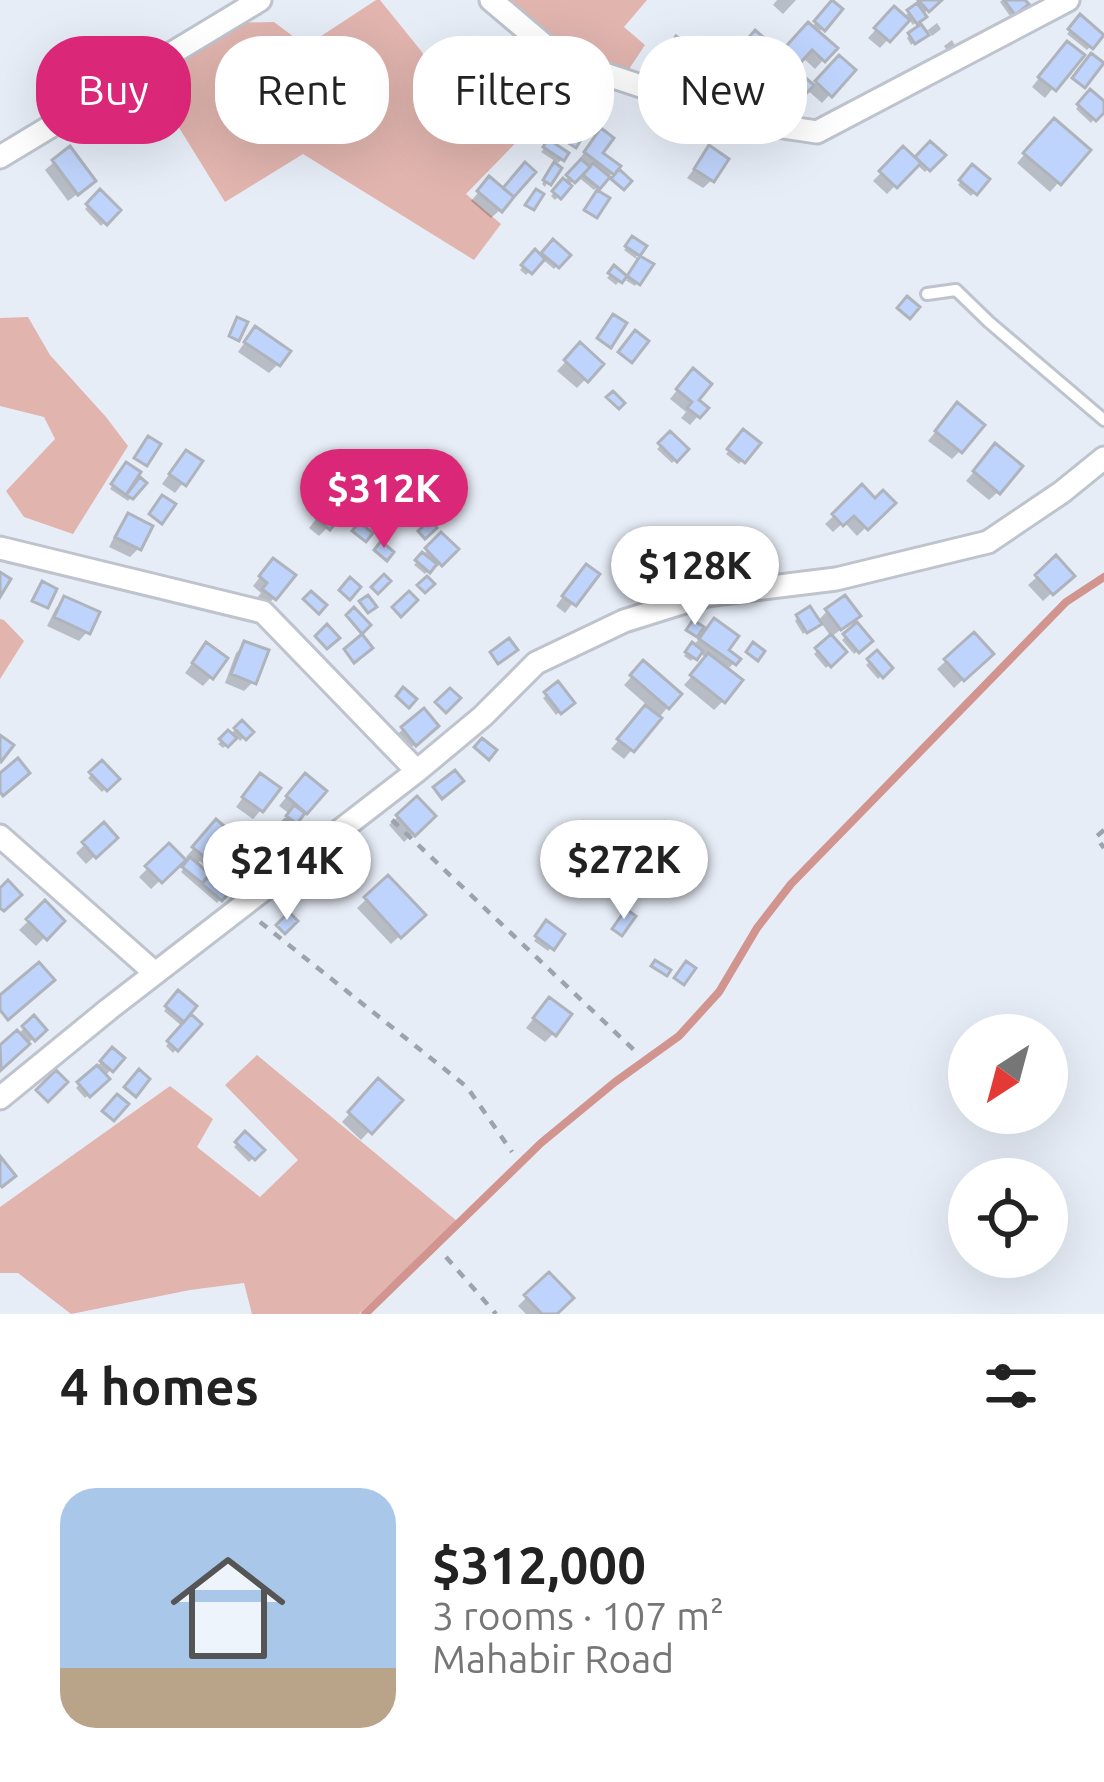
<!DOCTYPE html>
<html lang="en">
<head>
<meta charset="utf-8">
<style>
	:root { --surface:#fff; --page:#f2f2f2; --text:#222; --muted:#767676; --accent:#db2777 }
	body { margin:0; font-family:Ubuntu,sans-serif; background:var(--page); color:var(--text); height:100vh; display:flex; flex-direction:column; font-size:45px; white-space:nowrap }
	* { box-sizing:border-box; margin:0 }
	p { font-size:39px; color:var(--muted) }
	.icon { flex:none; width:66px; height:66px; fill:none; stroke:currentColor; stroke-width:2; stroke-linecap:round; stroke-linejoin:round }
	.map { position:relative; height:1314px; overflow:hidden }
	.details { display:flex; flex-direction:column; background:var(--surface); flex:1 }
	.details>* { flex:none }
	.hud { position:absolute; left:36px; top:36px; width:1032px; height:108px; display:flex; gap:24px }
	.needle { width:78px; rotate:216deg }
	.buttons { position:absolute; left:948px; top:1014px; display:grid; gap:24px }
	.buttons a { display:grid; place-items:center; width:120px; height:120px; border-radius:50%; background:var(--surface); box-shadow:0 12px 48px #0002; font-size:60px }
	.price { position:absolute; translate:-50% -102px; padding:0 27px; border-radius:42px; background:#fff; color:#222; font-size:39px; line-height:78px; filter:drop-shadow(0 3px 6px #0008) }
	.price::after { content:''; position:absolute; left:50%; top:72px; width:36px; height:27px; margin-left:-18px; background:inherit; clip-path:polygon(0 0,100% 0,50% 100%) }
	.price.on { background:var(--accent); color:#fff }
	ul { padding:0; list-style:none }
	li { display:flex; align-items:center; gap:36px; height:300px; padding:0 60px }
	li span { display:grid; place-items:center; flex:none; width:336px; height:240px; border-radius:36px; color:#555 }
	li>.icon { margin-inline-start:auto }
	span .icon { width:144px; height:144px; fill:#fffc; stroke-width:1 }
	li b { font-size:51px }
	h2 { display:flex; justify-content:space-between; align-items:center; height:144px; padding:0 60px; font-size:51px }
	.pill { padding:0 42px; border-radius:48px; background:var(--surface); box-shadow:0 12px 48px #0002; font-size:42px; line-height:108px }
	.pill.on { background:var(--accent); color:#fff }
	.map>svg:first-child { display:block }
	.green { fill:#e1b4ae }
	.shadow { fill:#0003 }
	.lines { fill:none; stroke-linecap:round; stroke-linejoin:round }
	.stream { stroke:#d2948e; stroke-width:8 }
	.building { fill:#bfd4fc; stroke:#aeb3bc; stroke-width:3 }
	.lane-casing { stroke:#bec3cd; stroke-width:16 }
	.street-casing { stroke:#bec3cd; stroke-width:27 }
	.path { stroke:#9ea2aa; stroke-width:4.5; stroke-dasharray:9 9; stroke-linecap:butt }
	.lane { stroke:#fff; stroke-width:10 }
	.street { stroke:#fff; stroke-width:21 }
</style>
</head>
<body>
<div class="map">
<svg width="1104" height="1314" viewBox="0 0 1104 1314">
	<rect width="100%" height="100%" fill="#e7edf7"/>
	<path class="green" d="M376 0H380L422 52 436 87 484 76 519 56 566 91 466 194 501 224 474 260 303 154 225 202 152 84 222 23 274 22 306 46Z
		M506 0H647L624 27 645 45 627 72 565 53Z
		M28 317 50 355 106 417 128 446 73 534 24 517 6 491 55 439 44 417 0 406V318Z
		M0 619 4 620 24 641 0 679Z
		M257 1055 457 1221 359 1314H252L244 1283 190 1290 71 1314 18 1273H0V1207L170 1086 213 1119 197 1147 260 1197 298 1160 225 1085Z"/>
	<path class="shadow" d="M777 0H796L783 14 773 5Z
		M922 0H937L913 25 908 18 880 48 868 38 894 10 903 18Z
		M1002 0H1022L1025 4 1010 16 1000 2Z
		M832 4 839 10 817 34 834 48 815 69 802 57 782 79 786 82 796 73 812 87 839 59 852 70 822 103 806 89 800 96 781 80 776 85 764 75 777 61H769L765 65 743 48 755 34 781 56 811 28Z
		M1080 19 1100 36 1087 50 1067 34Z
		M937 23 941 29 932 36 928 31 911 45 907 38 910 35 924 33Z
		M952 40 956 48 949 54 944 46Z
		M1059 53 1080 55 1045 98 1032 87Z
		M1090 93 1104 105 1091 123 1076 109Z
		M1046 130 1087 151 1050 192 1017 163Z
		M593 141 612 173 594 190 577 176 555 200 551 196 580 164 577 162Z
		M930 145 941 155 925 172 916 164 887 194 873 181 903 150 914 161Z
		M545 147 562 159 555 166 545 187 542 184 551 170 558 163 541 152Z
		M709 149 712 180 703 188 687 178Z
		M54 162 84 189 68 201 45 170Z
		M972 168 986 180 971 196 958 185Z
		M489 180 503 192 500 210 491 218 471 201Z
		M100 194 117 210 101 226 85 209Z
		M633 240 643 247 636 257 649 265 635 286 622 278 616 285 607 278 615 269 627 280 639 261 624 250Z
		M553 243 566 255 554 269 542 259 526 275 520 270 535 253 540 258Z
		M247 339 278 364 269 373 238 352Z
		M580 346 600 364 577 388 557 371Z
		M685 380 695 400 705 408 690 425 681 418 686 412 670 399Z
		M949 415 960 451 952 459 928 441Z
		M743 433 756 444 739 464 726 454Z
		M670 436 685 450 672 463 657 449Z
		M987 456 998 492 989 500 966 481Z
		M178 462H199L175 493 162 484Z
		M123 469 143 483 128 501 110 489Z
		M393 484 414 494 403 509 385 496Z
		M862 489 875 503H891L857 536 844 522 833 532 825 524Z
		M333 498 327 528 319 536 309 528Z
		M129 517 149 527 138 549 130 557 109 547 120 525Z
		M441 536 454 549 437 567 434 563 425 574 414 565Z
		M1056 560 1071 575 1043 601 1028 585Z
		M265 570 274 598 266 607 256 599 261 593 253 586Z
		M595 575 565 613 556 606 578 576Z
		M65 599 87 632 79 641 47 626 56 608Z
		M827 611 848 624 831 637 820 621 803 634 795 621 798 617 817 622Z
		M856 626 869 641 854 654 842 640Z
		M706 631 737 660 726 671 723 701 714 710 684 685 707 659 699 652 691 661 684 656Z
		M974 636 990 654 954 688 937 669Z
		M831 638 843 652 826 668 814 654Z
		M245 644 253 682 244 691 225 683 236 653Z
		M198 655 211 677 203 686 185 673Z
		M877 655 889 668 878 679 866 665Z
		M643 664 678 695 624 759 611 749 648 706 624 685Z
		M557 686 571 702 556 715 543 698Z
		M423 712 427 734 406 752 394 737Z
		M242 724 249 732 240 741 236 736 223 748 218 744Z
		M102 765 116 779 102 792 88 778Z
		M252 785 261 810 253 819 236 807Z
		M296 785 305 811 276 842 272 838 290 814 279 806Z
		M416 800 431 816 404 842 389 825Z
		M104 826 114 838 86 864 76 853Z
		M208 832 236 840 210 870 200 861 195 866 226 892 217 903 181 872 190 861 186 857Z
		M169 847 182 860 151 889 139 877Z
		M388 879 422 915 391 944 357 908Z
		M615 883 630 894 621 903 607 892Z
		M45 905 61 921 36 946 19 930Z
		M546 924 561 935 548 951 534 941Z
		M178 994 186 1014 198 1024 173 1053 166 1046 183 1027 164 1011Z
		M541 1009 553 1034 545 1042 526 1028Z
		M34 1020 43 1030 0 1068V1049Z
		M112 1051 121 1059 104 1077 106 1079 85 1098 76 1088Z
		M378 1082 398 1100 361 1140 342 1122Z
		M245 1135 261 1150 249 1162 234 1147Z
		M548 1276 553 1314H526L518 1306Z"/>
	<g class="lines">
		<path class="stream" d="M365 1314 541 1143 615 1082 679 1036 719 992 757 928 791 884 1066 602 1104 577"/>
	</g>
	<path class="building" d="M832 0 843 9 825 31 814 21Z
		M918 0H942L929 12Z
		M1004 0H1025L1029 4 1015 15Z
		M917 3 927 17 917 24 907 10Z
		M894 6 910 20 890 42 874 28Z
		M1080 14 1104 35 1093 49 1068 29Z
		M808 22 838 48 825 62 812 50 786 79 770 64Z
		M921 24 929 35 915 44 908 33Z
		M755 30 781 52 770 64 744 43Z
		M676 36 691 46 681 62 666 53Z
		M1067 41 1085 55 1056 91 1038 77Z
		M1091 53 1104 63 1085 88 1072 78Z
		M839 55 856 70 832 97 815 81Z
		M795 69 814 85 805 95 786 79Z
		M765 82 777 92 765 109 752 100Z
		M1090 89 1104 101V113L1096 121 1077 104Z
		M574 118 589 127 576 148 561 138Z
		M1054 118 1091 150 1061 185 1023 153Z
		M601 128 614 138 603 153 621 166 614 175 584 152Z
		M548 139 569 153 564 161 543 147Z
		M930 141 946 155 930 171 915 157Z
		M709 145 729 159 714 182 694 169Z
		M70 146 96 181 78 195 52 160Z
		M903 146 921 163 897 188 879 171Z
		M581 159 590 167 575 183 566 175Z
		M525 162 536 172 514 197 503 188Z
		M554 162 562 168 551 185 543 180Z
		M593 163 610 177 600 189 583 175Z
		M972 164 990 179 977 195 959 180Z
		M619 169 632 181 624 190 611 179Z
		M489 176 514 197 502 212 477 191Z
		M563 178 572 186 561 199 552 191Z
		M100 189 121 210 107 225 86 204Z
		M536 189 544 194 534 210 525 205Z
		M597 190 610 198 597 218 584 210Z
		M632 236 647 246 640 256 625 246Z
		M553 239 571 255 559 268 541 253Z
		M535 249 545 259 532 274 521 265Z
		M640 256 654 264 640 285 627 276Z
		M614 265 627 276 622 283 608 273Z
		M907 296 920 307 910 319 897 308Z
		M613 314 627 323 611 348 597 338Z
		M237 317 248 322 239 341 229 336Z
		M255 326 291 351 280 366 244 342Z
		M635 330 649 341 632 363 618 352Z
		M580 342 604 364 588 382 564 360Z
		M693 368 712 384 699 400 709 408 700 418 687 408 692 402 676 389Z
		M613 391 625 403 619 409 606 397Z
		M957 402 985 425 962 453 935 431Z
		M743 429 761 443 745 463 727 449Z
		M670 431 689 449 677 462 658 443Z
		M148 436 161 444 147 466 134 458Z
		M995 443 1023 466 1000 494 973 471Z
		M186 450 203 461 186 486 169 474Z
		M126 462 141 472 126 495 111 484Z
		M140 477 147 483 133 499 126 495Z
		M396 477 419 493 409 507 387 491Z
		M862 484 875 498 883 490 896 503 868 530 854 516 843 526 832 514Z
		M341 485 356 496 330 530 316 518Z
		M162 495 176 504 162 524 149 514Z
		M128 513 153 526 141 550 115 537Z
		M430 520 437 528 425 539 418 531Z
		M359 522 373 533 366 542 352 531Z
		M441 532 459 549 442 566 425 548Z
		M381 541 394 552 387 561 374 550Z
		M634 541 641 547 627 564 620 558Z
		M422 552 437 564 430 573 415 560Z
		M1056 555 1075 576 1053 595 1035 575Z
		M273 558 296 575 276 600 262 589 267 583 259 576Z
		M586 564 600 574 576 606 562 596Z
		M642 568 649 574 637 588 629 582Z
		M0 572 11 579 0 597Z
		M384 574 391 581 378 594 371 587Z
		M427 576 435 584 425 593 417 585Z
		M350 577 361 587 350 600 339 590Z
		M42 581 57 589 48 608 32 601Z
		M311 591 327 605 319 614 303 599Z
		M409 591 418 600 401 617 392 607Z
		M368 595 377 607 368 613 359 601Z
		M845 595 861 616 841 630 825 609Z
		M64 596 100 612 90 634 54 617Z
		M810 606 822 624 807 633 796 615Z
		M354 607 371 625 362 634 346 615Z
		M714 618 739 636 729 650 741 659 736 665 699 639Z
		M693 620 704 627 697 637 686 630Z
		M857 622 873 641 859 653 843 634Z
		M327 624 340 638 327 649 315 636Z
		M974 632 994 654 964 681 944 659Z
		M362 634 373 648 354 663 344 649Z
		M831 634 847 652 831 667 815 648Z
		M509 638 518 650 498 664 490 652Z
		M244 641 269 650 256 684 231 674Z
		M206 642 228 658 213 679 192 663Z
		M692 642 703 651 697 660 685 652Z
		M753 642 765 651 758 661 746 652Z
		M877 650 893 668 883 678 867 659Z
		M708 653 743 680 725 703 690 675Z
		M643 660 682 694 669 709 630 675Z
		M558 681 575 703 561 714 544 692Z
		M403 687 417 699 409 708 396 696Z
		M450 688 461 698 446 713 435 702Z
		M645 705 662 718 634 752 617 739Z
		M424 708 439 726 416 746 401 727Z
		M242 720 254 732 246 740 234 728Z
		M228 730 237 738 228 747 219 739Z
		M0 735 14 745 1 762 0 761Z
		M482 738 497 750 489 760 474 747Z
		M18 758 30 773 3 796 0 792V773Z
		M102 760 120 779 107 791 89 772Z
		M455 770 464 781 442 799 433 787Z
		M260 773 281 788 263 812 242 797Z
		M305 773 327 791 307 814 286 796Z
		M417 796 436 816 415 836 396 815Z
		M294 805 305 813 297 824 286 816Z
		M286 818 294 825 282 840 273 833Z
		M216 819 240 840 221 863 210 854 206 858 192 847Z
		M104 822 118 838 96 858 82 842Z
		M169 843 186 860 162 883 145 866Z
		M190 857 210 874 202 883 182 867Z
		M210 875 230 892 222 901 202 884Z
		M388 875 426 915 401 938 364 897Z
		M615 879 634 893 627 902 608 887Z
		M8 880 22 895 4 911 0 908V888Z
		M45 900 65 921 47 940 26 919Z
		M626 909 636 916 622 936 612 929Z
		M289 912 298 921 285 934 276 925Z
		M546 920 565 934 554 950 535 936Z
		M655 960 671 970 667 976 651 966Z
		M686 961 696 968 684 985 674 978Z
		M39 962 55 980 8 1020 0 1010V995Z
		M178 990 197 1006 184 1022 165 1006Z
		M549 997 572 1014 556 1036 533 1018Z
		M191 1014 202 1024 178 1051 167 1041Z
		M34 1015 47 1030 35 1041 22 1026Z
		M17 1030 30 1044 1 1070 0 1045Z
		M112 1047 125 1058 113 1072 100 1061Z
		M97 1065 110 1079 90 1097 77 1082Z
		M139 1069 150 1079 136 1097 124 1087Z
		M56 1070 68 1082 48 1102 36 1090Z
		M378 1078 403 1100 372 1134 348 1112Z
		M117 1094 129 1104 114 1121 102 1111Z
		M245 1131 265 1150 255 1160 235 1142Z
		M0 1156 16 1176 2 1187 0 1185Z
		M549 1272 574 1298 557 1314H542L524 1295Z"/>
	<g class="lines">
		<defs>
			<path id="lane" d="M927 294 956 290 989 322 1104 420"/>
			<path id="street" d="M491 0 562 60 750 122 817 132 1068 0
				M0 157 260 0
				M0 548 263 612 417 771
				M0 836 155 973
				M0 1098 109 1009 417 771 483 716 536 663 624 621 707 595 836 579 988 542 1062 492 1104 458"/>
		</defs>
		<use href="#lane" class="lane-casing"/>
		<use href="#street" class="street-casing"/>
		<path class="path" d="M392 820 635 1051
			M1104 830 1096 837 1104 848
			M260 922 467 1087 512 1152
			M446 1257 496 1314"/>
		<use href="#lane" class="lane"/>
		<use href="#street" class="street"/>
	</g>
</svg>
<div class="buttons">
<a><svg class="needle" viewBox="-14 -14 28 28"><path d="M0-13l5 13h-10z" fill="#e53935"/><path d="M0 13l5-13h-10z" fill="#767676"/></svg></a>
<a><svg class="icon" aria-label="locate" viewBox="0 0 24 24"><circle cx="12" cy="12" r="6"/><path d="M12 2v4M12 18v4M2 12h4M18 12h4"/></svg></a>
</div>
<b class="price on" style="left:384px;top:551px">$312K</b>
<b class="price" style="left:695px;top:628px">$128K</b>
<b class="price" style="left:624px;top:922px">$272K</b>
<b class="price" style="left:287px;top:923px">$214K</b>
<div class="hud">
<a class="pill on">Buy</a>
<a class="pill">Rent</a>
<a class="pill">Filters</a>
<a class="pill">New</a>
</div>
</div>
<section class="details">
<h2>4 homes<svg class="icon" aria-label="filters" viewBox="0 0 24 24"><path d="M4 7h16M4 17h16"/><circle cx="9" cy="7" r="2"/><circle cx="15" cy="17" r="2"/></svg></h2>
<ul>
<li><span style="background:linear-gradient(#a9c7e8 75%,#b9a48a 0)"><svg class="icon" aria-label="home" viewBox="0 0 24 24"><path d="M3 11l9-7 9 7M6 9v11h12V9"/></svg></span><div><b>$312,000</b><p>3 rooms · 107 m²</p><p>Mahabir Road</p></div></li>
</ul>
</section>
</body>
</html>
